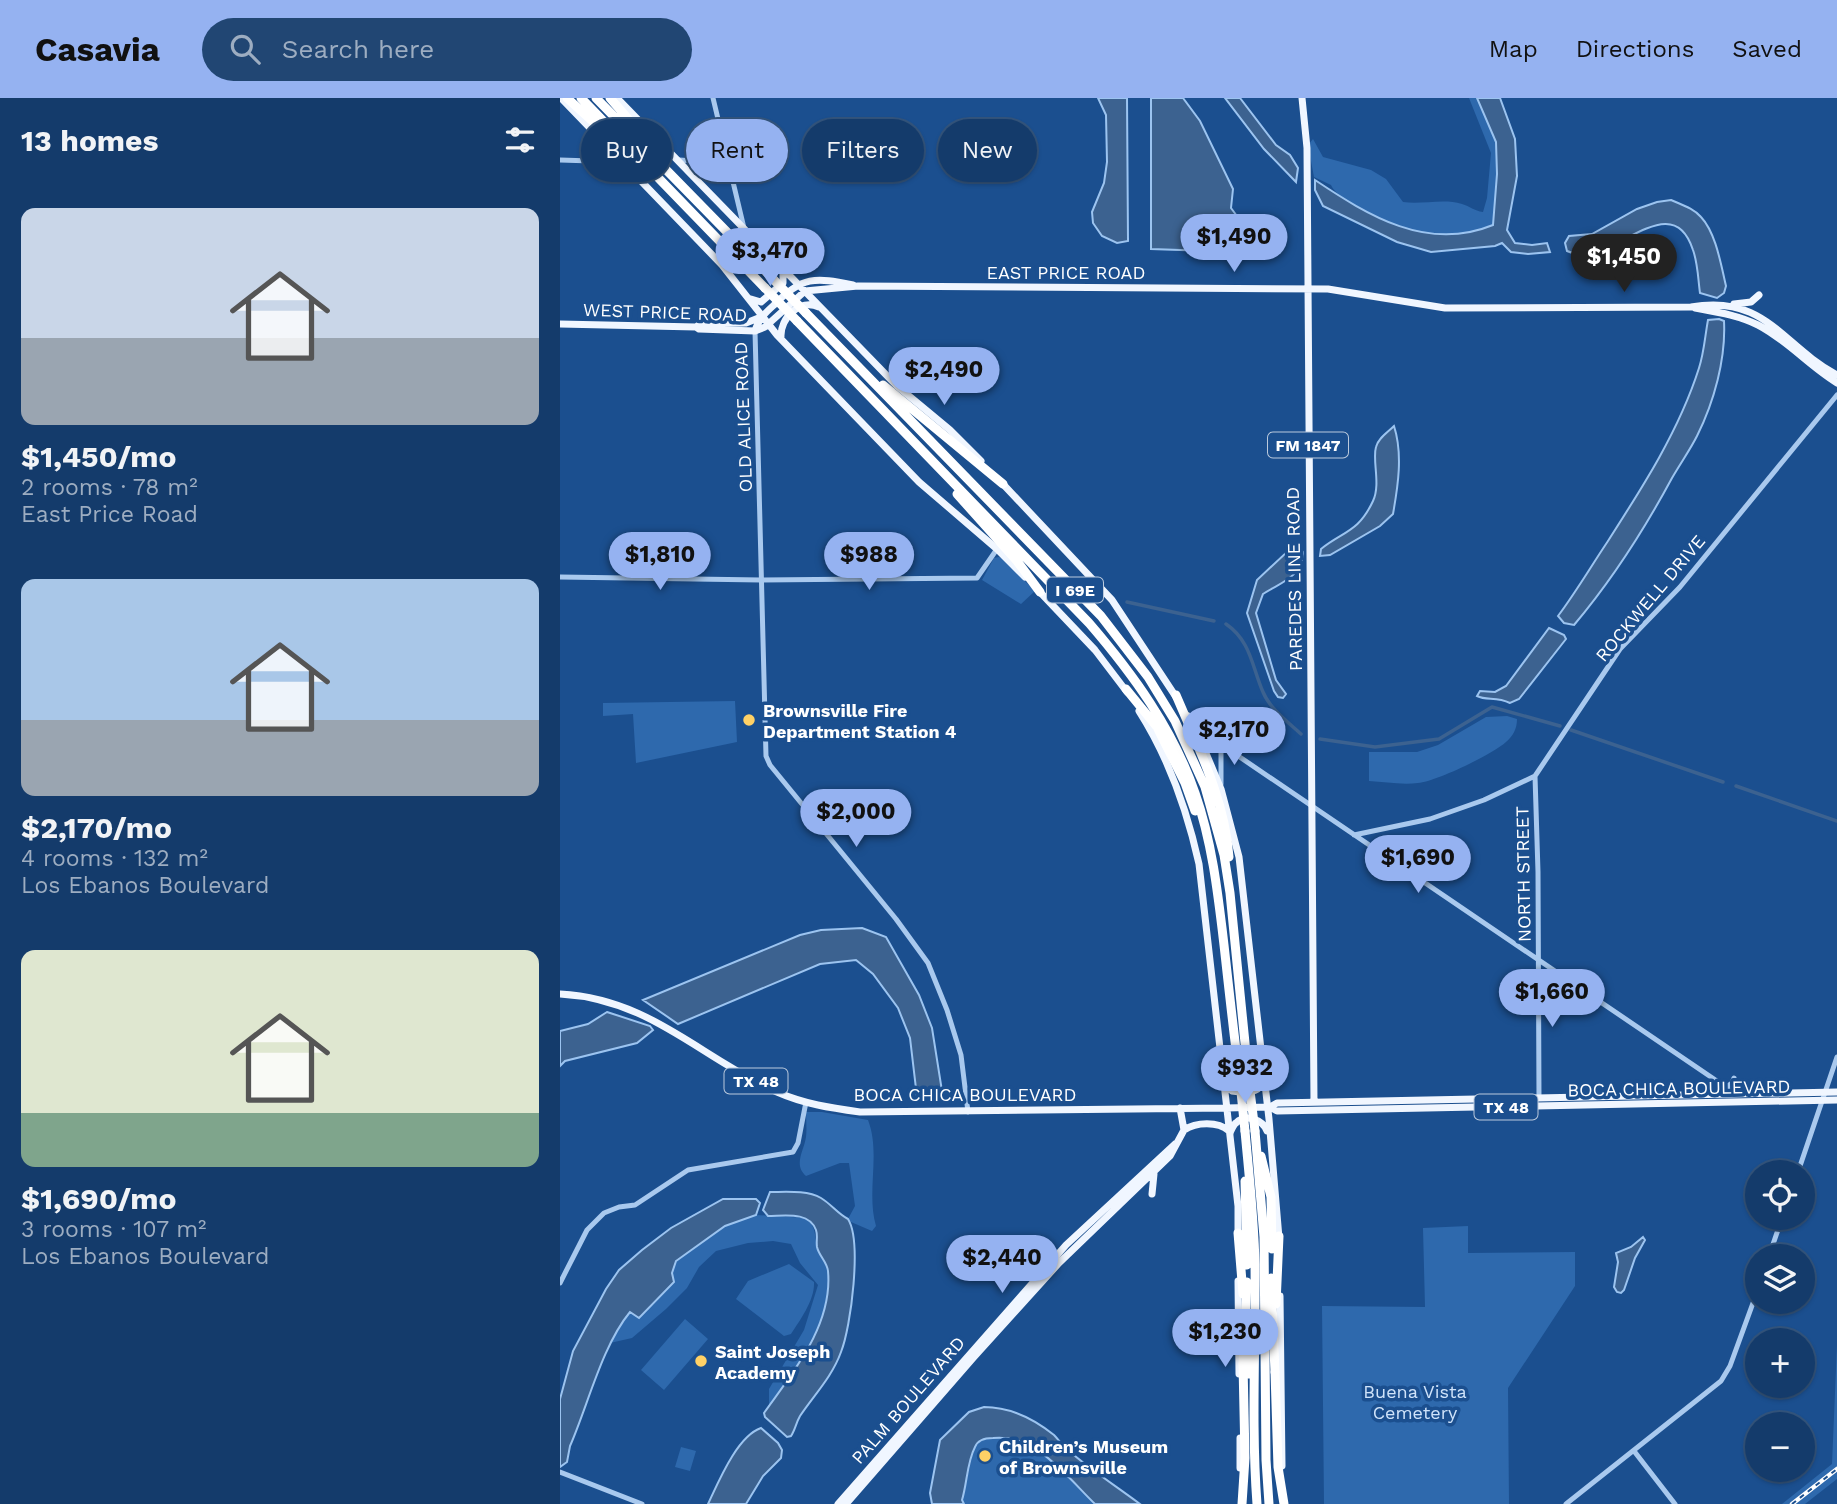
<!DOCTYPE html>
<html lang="en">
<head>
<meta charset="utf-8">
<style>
	:root { --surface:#143b6b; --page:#214673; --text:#f1f3f6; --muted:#9dadc1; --line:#33557e; --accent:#95b2f1 }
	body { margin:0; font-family:"Work Sans",sans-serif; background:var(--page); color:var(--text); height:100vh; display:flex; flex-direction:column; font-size:26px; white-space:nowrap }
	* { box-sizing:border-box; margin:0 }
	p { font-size:23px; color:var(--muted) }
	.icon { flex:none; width:38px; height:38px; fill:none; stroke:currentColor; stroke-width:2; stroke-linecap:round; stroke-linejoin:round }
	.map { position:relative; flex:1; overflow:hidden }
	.details { display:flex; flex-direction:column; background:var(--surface); width:560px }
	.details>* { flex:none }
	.guide { position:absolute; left:21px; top:21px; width:665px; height:63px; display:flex; gap:14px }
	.fabs { position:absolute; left:1185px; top:1062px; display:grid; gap:14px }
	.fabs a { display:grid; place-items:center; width:70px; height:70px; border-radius:50%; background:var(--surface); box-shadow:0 2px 5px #0004,0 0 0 2px var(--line); font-size:35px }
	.price { position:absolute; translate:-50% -60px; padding:0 16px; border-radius:24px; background:var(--accent); color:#111; font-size:23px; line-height:46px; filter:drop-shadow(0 2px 4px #0008) }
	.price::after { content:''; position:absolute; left:50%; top:42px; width:21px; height:16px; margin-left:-10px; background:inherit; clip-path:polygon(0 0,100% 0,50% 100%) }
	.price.selected { background:#222; color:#fff }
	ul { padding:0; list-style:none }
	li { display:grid; align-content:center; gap:14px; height:371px; padding:0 21px }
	li span { display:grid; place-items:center; height:217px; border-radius:14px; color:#555 }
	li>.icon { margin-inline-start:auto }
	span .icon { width:126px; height:126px; fill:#fffc; stroke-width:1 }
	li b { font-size:30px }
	h2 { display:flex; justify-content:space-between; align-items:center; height:84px; padding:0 21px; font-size:30px }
	.pill { padding:0 24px; border-radius:32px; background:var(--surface); box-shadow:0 2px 5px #0004,0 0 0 2px var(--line); font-size:24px; line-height:63px }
	.pill.selected { background:var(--accent); color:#111 }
	header { display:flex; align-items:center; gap:42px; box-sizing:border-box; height:98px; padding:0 35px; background:var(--accent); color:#111 }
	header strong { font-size:33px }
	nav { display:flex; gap:38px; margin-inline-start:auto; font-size:24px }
	.search { width:490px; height:63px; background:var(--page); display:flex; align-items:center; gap:18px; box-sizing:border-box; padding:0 24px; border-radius:38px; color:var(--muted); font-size:26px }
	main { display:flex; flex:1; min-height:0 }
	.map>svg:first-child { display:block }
	.green { fill:#2e69ad }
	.water { fill:#3c6290; stroke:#9cc4f0; stroke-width:2 }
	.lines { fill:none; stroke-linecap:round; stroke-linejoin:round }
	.canal { stroke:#3c6290; stroke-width:3.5 }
	.minor { stroke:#a9c9ee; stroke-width:5 }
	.major { stroke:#f0f6ff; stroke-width:7 }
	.highway { stroke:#fff; stroke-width:9 }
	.rail-casing { stroke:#fff; stroke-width:4.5 }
	.rail { stroke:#1b4f8f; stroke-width:2; stroke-dasharray:5; stroke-linecap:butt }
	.highway-bridge { stroke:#fff; stroke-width:9 }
	.poi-dot { fill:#ffd166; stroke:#1b4f8f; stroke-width:2.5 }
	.labels { text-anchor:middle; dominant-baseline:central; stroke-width:7; stroke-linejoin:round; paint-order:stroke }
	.shield { fill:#1b4f8f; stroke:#bbcadd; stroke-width:2 }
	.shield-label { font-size:16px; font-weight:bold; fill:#fff }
	.street-label { font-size:18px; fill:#fff; stroke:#1b4f8f }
	.poi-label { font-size:18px; font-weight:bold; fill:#fff; stroke:#1b4f8f; text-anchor:start }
	.park-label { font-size:18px; fill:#cfe3fa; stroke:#1b4f8f }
</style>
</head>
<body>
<header>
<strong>Casavia</strong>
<div class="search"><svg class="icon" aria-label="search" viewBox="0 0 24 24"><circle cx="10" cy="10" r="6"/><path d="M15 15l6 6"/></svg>Search here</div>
<nav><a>Map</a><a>Directions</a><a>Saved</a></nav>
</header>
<main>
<section class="details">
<h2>13 homes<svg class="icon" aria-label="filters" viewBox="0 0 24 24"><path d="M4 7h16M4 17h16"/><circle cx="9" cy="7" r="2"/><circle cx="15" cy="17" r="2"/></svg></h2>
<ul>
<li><span style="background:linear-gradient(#c9d6e8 60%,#9aa5b1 0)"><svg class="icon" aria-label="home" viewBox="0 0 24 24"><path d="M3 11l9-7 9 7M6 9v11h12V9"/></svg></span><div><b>$1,450/mo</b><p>2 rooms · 78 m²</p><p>East Price Road</p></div></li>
<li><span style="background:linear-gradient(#a9c7e8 65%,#9aa5b1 0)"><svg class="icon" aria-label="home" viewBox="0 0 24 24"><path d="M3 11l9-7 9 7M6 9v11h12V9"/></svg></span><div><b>$2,170/mo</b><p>4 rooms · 132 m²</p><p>Los Ebanos Boulevard</p></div></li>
<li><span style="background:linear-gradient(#dfe7d0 75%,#7fa58c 0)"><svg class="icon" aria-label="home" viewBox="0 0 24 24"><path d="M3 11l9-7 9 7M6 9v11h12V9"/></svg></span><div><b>$1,690/mo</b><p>3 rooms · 107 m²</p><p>Los Ebanos Boulevard</p></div></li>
</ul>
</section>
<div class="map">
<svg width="1277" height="1406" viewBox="0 0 1277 1406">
	<rect width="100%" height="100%" fill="#1b4f8f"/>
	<path class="green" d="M909 0H917L936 44 937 76 933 127C914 134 894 139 873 138 851 136 780 108 771 87L754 79 748 47 753 41 763 59 811 72 826 81 843 104C862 107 883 100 902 106 910 108 914 113 923 114L927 100 931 55Z
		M439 459 442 460 475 493 461 506 422 482 434 460Z
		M175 603 177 644 76 665 73 616 43 618V605Z
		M947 618 957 621C957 631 953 638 946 644 933 656 875 684 858 685 842 687 825 684 809 683V654H857L878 647 926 619Z
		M246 1014H262L308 1022C321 1056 306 1093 316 1128L312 1133 291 1124 288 1121 295 1108 289 1065H280L246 1078C233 1067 244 1053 246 1039 247 1031 246 1022 246 1014Z
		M196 1117 246 1120C257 1130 254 1136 257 1149 259 1156 265 1162 267 1168 280 1211 232 1274 209 1307V1291L244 1232 258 1187 240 1165 231 1146 213 1143 188 1145 156 1153 139 1169 127 1190 106 1211 72 1240 50 1245 70 1214 112 1175 116 1163 165 1128Z
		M908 1128V1155L1015 1154V1188L948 1290 949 1406H764L762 1208 865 1209 863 1130Z
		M229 1166 254 1184C255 1202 240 1222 231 1236L224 1238 176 1201 188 1183Z
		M125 1221 148 1241 104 1292 81 1272Z
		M1277 1247V1381L1245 1406H1222L1272 1366Z
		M437 1339 451 1341 483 1355 535 1406H404L402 1403 414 1350 423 1341Z
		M121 1349 136 1353 130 1373 115 1369Z"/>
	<path class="water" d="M538 0H567L568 143 557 145 542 138 533 125 532 114 544 85 547 64 546 17Z
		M591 0H623L640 23 673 91 671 110 694 141 692 150 679 154 591 151Z
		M665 0H680L716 47 730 57 738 70 736 84 704 51Z
		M917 0H940L955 41 957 78 947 132 955 145 972 147 987 145 990 154 968 156 951 154 942 145 935 148 871 154 837 144 763 108 755 92V82C809 118 867 154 933 127L937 76 936 44Z
		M1111 102C1122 107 1133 110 1141 119 1156 135 1161 167 1166 188L1164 195 1157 200 1140 195C1138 181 1138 166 1133 152 1111 84 1049 173 1007 153L1005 145 1009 138 1032 136 1077 111 1097 104Z
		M1159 221 1164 223C1166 261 1154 304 1137 338 1130 352 1120 366 1112 380 1084 432 1052 482 1014 527L1004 525 998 518C1016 494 1030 470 1046 446 1082 390 1119 333 1139 270 1144 255 1145 238 1148 222Z
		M834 328C843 356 838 388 833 416L820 428 770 457 760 458 761 451C783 433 798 435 813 403 821 386 812 362 816 349 818 340 828 334 834 328Z
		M738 448 743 454C741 480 723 483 703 496L696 515 716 582 726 596 723 600 718 599 714 593 687 515 697 482 728 453Z
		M989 530 1004 537 1006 541 959 601 950 605C936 598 927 603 917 598L920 593 935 594 946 588Z
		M302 830 326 839 359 897 372 930 382 993 378 1002 363 1003 357 999 350 940 338 910 313 876 296 862 260 866 118 926 83 902 240 837 261 832Z
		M47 914 90 928 93 932 77 945 5 963 0 968V933L28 926Z
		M210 1094C226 1094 247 1092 261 1100 271 1106 278 1116 288 1121 302 1143 291 1229 281 1254 272 1279 254 1297 240 1318 236 1325 235 1332 231 1338L227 1339 205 1319 204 1315C233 1274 273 1227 268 1173 267 1164 259 1158 257 1149 256 1143 258 1138 256 1132 249 1113 224 1118 208 1118L203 1112Z
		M163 1101H196L200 1105 196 1117 165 1128 116 1163 112 1175 114 1184 79 1220 70 1214C42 1248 28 1307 10 1348L7 1364 0 1369V1301L13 1253 46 1191 59 1172 82 1152 111 1130Z
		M1083 1139 1085 1142 1075 1160 1064 1192 1061 1195 1057 1194 1054 1189 1058 1164 1056 1155 1071 1149Z
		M424 1309C449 1309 474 1321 494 1337 499 1342 503 1349 509 1353 531 1372 556 1388 580 1406H535C508 1380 475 1335 433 1340 426 1340 418 1341 415 1349 407 1364 407 1386 402 1402L404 1406H372L370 1395 380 1342 409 1314Z
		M201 1330 218 1345 222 1352 221 1360 203 1378 186 1406H148C158 1385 177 1338 201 1330Z"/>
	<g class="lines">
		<path class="canal" d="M567 504 654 523
			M666 526C691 543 692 569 703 594 710 611 728 624 741 636
			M1011 632 1163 684
			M760 641 815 649 879 641 932 609 1000 628
			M1176 688 1277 723"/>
		<path class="minor" d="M153 0 184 130
			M0 62 63 64
			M119 62 168 65
			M195 233 206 658 210 667 336 821 368 865 387 912 401 957 408 1014
			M0 479 201 482 417 480 437 451
			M637 630 1176 996
			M975 678 978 774 979 1000
			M661 686V647
			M794 737 870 721 924 702 975 678 1060 551 1120 489 1277 297
			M1166 989 1172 985 1174 980
			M1238 1074 1277 959
			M1209 1158 1222 1120
			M0 1185 27 1132 44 1115 59 1109 75 1107 128 1072 233 1054 238 1045 246 1004
			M1074 1353 1115 1406
			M0 1374 82 1406
			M1006 1406 1161 1283 1170 1268 1197 1194"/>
		<path class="major" d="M1 0 162 167 217 237 359 384 437 451 465 479
			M57 0 337 288 390 332 421 363
			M742 0 747 50 754 1004
			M191 201 201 204 223 185V171
			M1174 206 1191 204 1199 197
			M1135 210C1157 214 1178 217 1198 227 1227 242 1249 268 1277 285
			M0 226 136 229 139 231 195 233 205 229 245 193 298 188 768 191 885 210 1131 209C1206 196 1221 247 1277 277
			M136 229 140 226 186 225 201 219
			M195 233C198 222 205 215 214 207 242 178 255 179 293 187
			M221 239C220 220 240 200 259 209
			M441 384 552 502 618 602
			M478 492 535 552 567 594
			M579 613C609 660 627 712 639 766L678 1108V1139
			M628 618 635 629 661 691 679 759 709 1021 719 1140
			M0 896C91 901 139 959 217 994 244 1006 271 1010 300 1014L666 1010 710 1009 717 1005 1277 994
			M665 983 672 993C684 995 701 996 704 981
			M710 1009 717 1013 1277 1002
			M624 1032C636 1024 658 1023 669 1033
			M670 1036C670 1034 674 1026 676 1025 686 1015 703 1022 707 1033
			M592 1096 594 1076
			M678 1183 679 1276
			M720 1198 722 1368
			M680 1340V1370
			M278 1406 506 1147 615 1046
			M286 1406 414 1259 499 1165 610 1058 624 1032 620 1010"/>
		<path class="highway" d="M7 0 50 39
			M21 0 205 190
			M36 0 214 182
			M50 0 103 61
			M246 215 541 518 588 579 615 623 645 689 664 757 670 795 689 985
			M237 223 529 525C573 576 613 631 635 695 652 743 658 796 664 847 669 892 674 938 680 984
			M323 287 443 386
			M397 396 457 463 480 494
			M566 591 597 629 625 685 635 713
			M616 597C638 649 665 702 669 759
			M685 1033C689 1077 694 1121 695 1166 696 1246 691 1326 697 1406
			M695 1033 704 1139 706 1362 709 1406
			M701 1058 711 1099 712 1151
			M685 1083 687 1167
			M678 1135 683 1196
			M716 1206 719 1138
			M687 1245 689 1276
			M715 1274 718 1369 724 1406
			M682 1406 685 1360 683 1266"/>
		<defs>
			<path id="rail" d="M1232 1406 1277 1371"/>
		</defs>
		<use href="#rail" class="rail-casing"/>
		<use href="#rail" class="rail"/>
		<path class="highway-bridge" d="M214 182 246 215
			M205 190 237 223
			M680 984 685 1033
			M689 985 695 1033
			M711 1180 715 1274
			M683 1266 687 1184"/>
	</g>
	<g class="poi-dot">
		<circle cx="189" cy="622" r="7"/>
		<circle cx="141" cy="1263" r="7"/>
		<circle cx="425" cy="1358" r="7"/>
	</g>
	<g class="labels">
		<g class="shield">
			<rect x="708" y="334.5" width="80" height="25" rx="5"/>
			<rect x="487" y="479.5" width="56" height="25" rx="5"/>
			<rect x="164.5" y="970.5" width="63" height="25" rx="5"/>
			<rect x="914.5" y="996.5" width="63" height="25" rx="5"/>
		</g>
		<g class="shield-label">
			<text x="748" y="347">FM 1847</text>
			<text x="515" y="492">I 69E</text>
			<text x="196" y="983">TX 48</text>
			<text x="946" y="1009">TX 48</text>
		</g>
		<g class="street-label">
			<text x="506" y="174">EAST PRICE ROAD</text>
			<text transform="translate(105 214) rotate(2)">WEST PRICE ROAD</text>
			<text transform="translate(183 319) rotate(-92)">OLD ALICE ROAD</text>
			<text transform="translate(734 481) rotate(-91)">PAREDES LINE ROAD</text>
			<text transform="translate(1090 500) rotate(-50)">ROCKWELL DRIVE</text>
			<text transform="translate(963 776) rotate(-91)">NORTH STREET</text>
			<text transform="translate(1119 990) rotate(-1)">BOCA CHICA BOULEVARD</text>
			<text x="405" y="996">BOCA CHICA BOULEVARD</text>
			<text transform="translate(348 1302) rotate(-49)">PALM BOULEVARD</text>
		</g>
		<g class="poi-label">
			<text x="203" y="612">Brownsville Fire<tspan x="203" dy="21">Department Station 4</tspan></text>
			<text x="155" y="1253">Saint Joseph<tspan x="155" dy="21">Academy</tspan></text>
			<text x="439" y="1348">Children’s Museum<tspan x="439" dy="21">of Brownsville</tspan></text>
		</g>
		<g class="park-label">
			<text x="855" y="1293">Buena Vista<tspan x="855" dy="21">Cemetery</tspan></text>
		</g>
	</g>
</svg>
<div class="fabs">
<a><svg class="icon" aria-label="locate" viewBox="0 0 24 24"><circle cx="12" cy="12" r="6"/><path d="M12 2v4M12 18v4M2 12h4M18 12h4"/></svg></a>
<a><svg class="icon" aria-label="layers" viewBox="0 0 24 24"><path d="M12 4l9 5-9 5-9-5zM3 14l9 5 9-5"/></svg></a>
<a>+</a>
<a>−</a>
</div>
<b class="price" style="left:674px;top:176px">$1,490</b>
<b class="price" style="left:210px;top:190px">$3,470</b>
<b class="price selected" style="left:1064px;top:196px">$1,450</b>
<b class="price" style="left:384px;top:309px">$2,490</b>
<b class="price" style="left:100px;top:494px">$1,810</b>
<b class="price" style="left:309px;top:494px">$988</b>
<b class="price" style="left:674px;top:669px">$2,170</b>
<b class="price" style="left:296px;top:751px">$2,000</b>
<b class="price" style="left:858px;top:797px">$1,690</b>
<b class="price" style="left:992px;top:931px">$1,660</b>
<b class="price" style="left:685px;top:1007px">$932</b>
<b class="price" style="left:442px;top:1197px">$2,440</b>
<b class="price" style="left:665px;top:1271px">$1,230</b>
<div class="guide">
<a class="pill">Buy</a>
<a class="pill selected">Rent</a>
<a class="pill">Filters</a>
<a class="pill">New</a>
</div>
</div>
</main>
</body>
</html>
